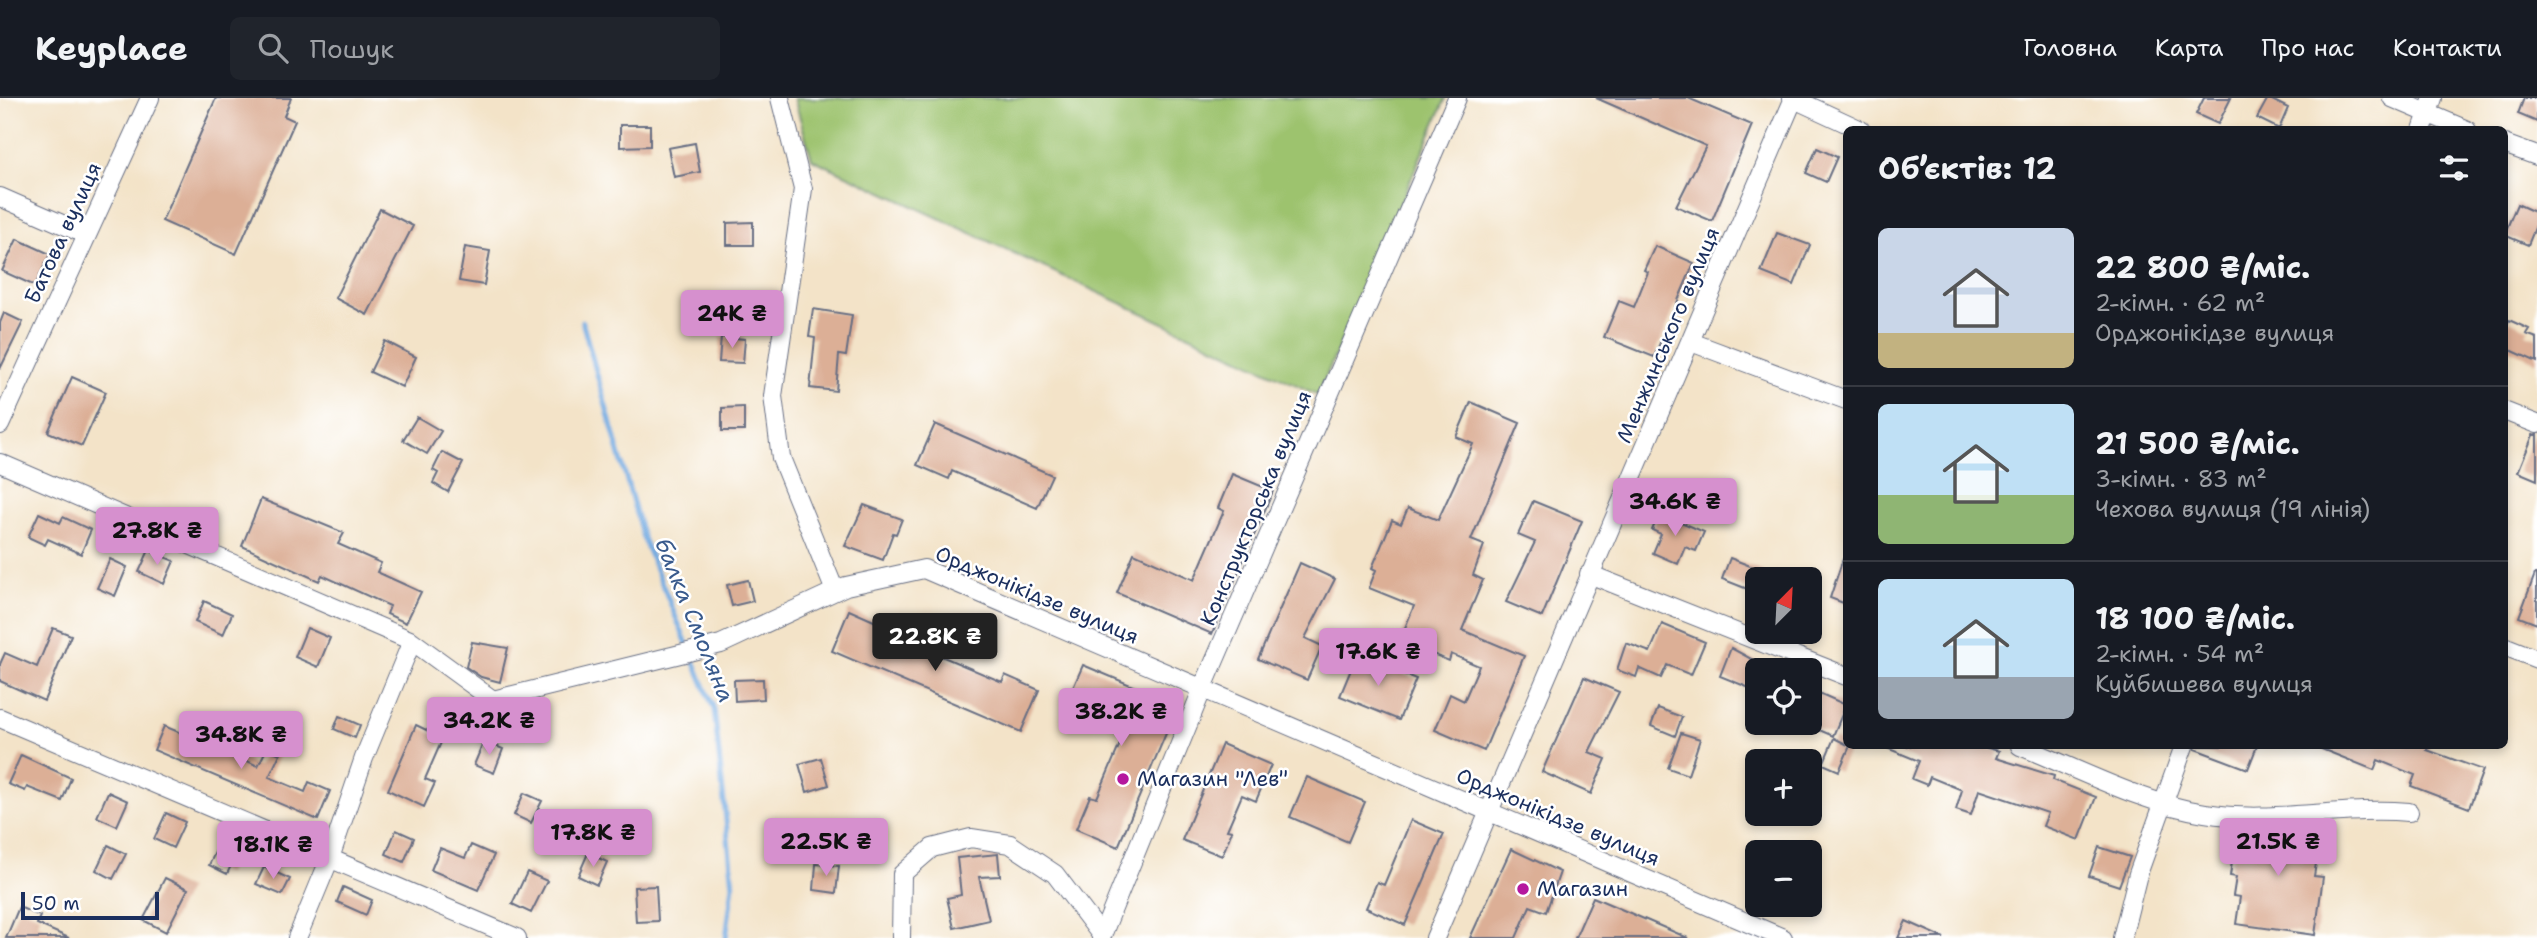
<!DOCTYPE html>
<html lang="uk">
<head>
<meta charset="utf-8">
<style>
	:root { --surface:#171b24; --page:#20242c; --text:#f1f3f6; --muted:#9ea1a6; --line:#363941; --accent:#d690ce }
	body { margin:0; font-family:"Shantell Sans",sans-serif; background:var(--page); color:var(--text); height:100vh; display:flex; flex-direction:column; font-size:26px; white-space:nowrap }
	* { box-sizing:border-box; margin:0 }
	p { font-size:23px; color:var(--muted) }
	.icon { flex:none; width:38px; height:38px; fill:none; stroke:currentColor; stroke-width:2; stroke-linecap:round; stroke-linejoin:round }
	.map { position:relative; flex:1; overflow:hidden }
	.details { position:absolute; left:1843px; top:28px; width:665px; height:623px; display:flex; flex-direction:column; background:var(--surface); border-radius:10px; box-shadow:0 4px 10px #0003 }
	.details>* { flex:none }
	.needle { width:46px; rotate:24deg }
	.fabs { position:absolute; left:1745px; top:469px; display:grid; gap:14px }
	.fabs a { display:grid; place-items:center; width:77px; height:77px; border-radius:10px; background:var(--surface); box-shadow:0 4px 10px #0003; font-size:35px }
	.scale { position:absolute; left:21px; bottom:18px; width:138px; box-sizing:border-box; padding-left:7px; border:4px solid #1b2f5e; border-top:0; font-size:19px; line-height:24px; white-space:nowrap; color:#1b2f5e; -webkit-text-stroke:5px #fff; paint-order:stroke }
	.price { position:absolute; translate:-50% -60px; padding:0 16px; border-radius:7px; background:var(--accent); color:#111; font-size:23px; line-height:46px; filter:drop-shadow(0 2px 4px #0008) }
	.price::after { content:''; position:absolute; left:50%; top:42px; width:21px; height:16px; margin-left:-10px; background:inherit; clip-path:polygon(0 0,100% 0,50% 100%) }
	.price.selected { background:#222; color:#fff }
	ul { padding:0; list-style:none }
	li { display:flex; align-items:center; gap:21px; height:175px; padding:0 35px }
	li+li { border-top:2px solid var(--line) }
	li span { display:grid; place-items:center; flex:none; width:196px; height:140px; border-radius:10px; color:#555 }
	li>.icon { margin-inline-start:auto }
	span .icon { width:84px; height:84px; fill:#fffc; stroke-width:1 }
	li b { font-size:30px }
	h2 { display:flex; justify-content:space-between; align-items:center; height:84px; padding:0 35px; font-size:30px }
	header { display:flex; align-items:center; gap:42px; box-sizing:border-box; height:98px; padding:0 35px; background:var(--surface); border-bottom:2px solid var(--line) }
	header strong { font-size:33px }
	nav { display:flex; gap:38px; margin-inline-start:auto; font-size:24px }
	.search { width:490px; height:63px; background:var(--page); display:flex; align-items:center; gap:18px; box-sizing:border-box; padding:0 24px; border-radius:10px; color:var(--muted); font-size:26px }
	.map>svg:first-child { display:block }
	.green { fill:#9dc36e; stroke:#5c7966; stroke-width:2 }
	.lines { fill:none; stroke-linecap:round; stroke-linejoin:round }
	.stream { stroke:#72aae1; stroke-width:5 }
	.building { fill:#dcaf96 }
	.street-casing { stroke:#676e83; stroke-width:20 }
	.street { stroke:#fff; stroke-width:18 }
	.poi-dot { fill:#b5179e; stroke:#fff; stroke-width:2.5 }
	.labels { text-anchor:middle; dominant-baseline:central; stroke-width:5; stroke-linejoin:round; paint-order:stroke }
	.street-label { font-size:21px; fill:#1b2f5e; stroke:#fff }
	.poi-label { font-size:21px; fill:#1b2f5e; stroke:#fff; text-anchor:start }
	.water-label { font-size:23px; font-style:italic; fill:#395a8c; stroke:#fff }
</style>
</head>
<body>
<header>
<strong>Keyplace</strong>
<div class="search"><svg class="icon" aria-label="search" viewBox="0 0 24 24"><circle cx="10" cy="10" r="6"/><path d="M15 15l6 6"/></svg>Пошук</div>
<nav><a>Головна</a><a>Карта</a><a>Про нас</a><a>Контакти</a></nav>
</header>
<div class="map">
<svg width="2537" height="840" viewBox="0 0 2537 840">
	<rect width="100%" height="100%" fill="#fff"/>
	<filter id="ink" filterUnits="userSpaceOnUse"><feTurbulence type="fractalNoise" baseFrequency=".0143" numOctaves="2"/><feDisplacementMap in="SourceGraphic" scale="14" xChannelSelector="R" yChannelSelector="G"/><feConvolveMatrix kernelMatrix="1 2 1 2 8 2 1 2 1" color-interpolation-filters="sRGB"/></filter>
	<filter id="wash" filterUnits="userSpaceOnUse"><feTurbulence type="fractalNoise" baseFrequency=".00686" numOctaves="4" result="noise"/><feDisplacementMap in="SourceGraphic" scale="28" xChannelSelector="R" yChannelSelector="G"/><feGaussianBlur stdDeviation="1.57" result="paint"/><feColorMatrix in="noise" values="0 0 0 0 0 0 0 0 0 0 0 0 0 0 0 0 0 1.4 0 .05"/><feComposite in="paint" operator="in"/></filter>
	<g filter="url(#wash)">
		<rect width="100%" height="100%" fill="#f3e3c8"/>
		<path class="green" d="M794 0H1446L1318 297 812 61Z"/>
		<g class="lines">
			<path class="stream" d="M582 223 643 440 714 611 733 787 726 840"/>
		</g>
		<g id="blocks">
			<path class="building" d="M216 0H291L284 18 295 23 236 156 162 123Z
				M1596 0H1688L1752 27 1712 123 1676 108 1706 48Z
				M2204 0H2231L2218 26 2196 16Z
				M2268 0 2288 10 2279 31 2257 20Z
				M2524 0H2537V24L2518 16Z
				M620 27H650V48L620 49Z
				M695 45 700 74 674 79 668 50Z
				M1817 50 1837 59 1826 84 1806 75Z
				M2517 106 2537 115V125L2528 147 2504 137Z
				M380 111 413 128 367 217 335 200Z
				M753 124V147H727V125Z
				M1777 135 1810 147 1794 187 1761 174Z
				M17 141 50 156 35 188 2 173Z
				M1655 148 1694 165 1654 259 1604 239 1619 203 1634 209 1648 174 1644 172Z
				M465 149 490 153 484 187 459 183Z
				M813 211 852 217 846 258 839 257 836 293 810 290 815 240 809 239Z
				M4 215 23 224 0 271V225Z
				M2509 222 2529 231 2526 236 2537 240V264L2504 249V233Z
				M721 239 745 241 743 265 719 264Z
				M385 243 416 259 402 289 370 274Z
				M72 279 106 294 82 348 48 334Z
				M1471 304 1520 325 1471 442 1484 447 1473 477 1483 482 1462 532 1524 558 1484 653 1435 632 1450 596 1464 603 1479 568 1451 556 1449 563 1400 542 1414 508 1369 490 1376 472 1372 470 1392 422 1401 426 1408 410 1438 422 1473 346 1456 339Z
				M744 309V333H722V310Z
				M417 319 441 333 427 356 403 342Z
				M935 326 1052 377 1037 410 952 373 949 381 917 367Z
				M2533 337H2537V382L2518 374Z
				M442 354 463 365 448 394 433 385 438 375 433 372Z
				M1232 376 1273 393 1212 536 1117 495 1134 455 1194 482 1224 413 1218 410Z
				M261 401 344 435 338 446 381 465 377 474 421 494 406 525 387 516 390 508 322 477 319 483 242 448Z
				M1533 403 1582 423 1542 519 1506 504 1535 444 1518 437Z
				M864 407 902 421 896 436 893 435 883 462 845 448Z
				M39 415 60 425 63 419 91 432 81 456 48 441 45 447 28 439Z
				M1660 415 1704 434 1696 453 1685 449 1678 466 1653 455 1661 436 1652 432Z
				M149 452 174 463 164 486 139 474Z
				M1730 460 1763 473 1757 481 1755 494 1722 481Z
				M110 461 127 469 115 498 97 490Z
				M1843 461H1846V506L1830 500Z
				M1300 465 1335 481 1305 540 1322 548 1307 582 1258 561Z
				M2535 476H2537V526L2519 519Z
				M748 482 753 503 732 508 727 487Z
				M204 503 232 516 223 537 195 524Z
				M849 512 883 527 880 532 1002 584 1005 577 1039 592 1021 634 832 553Z
				M1662 526 1705 544 1691 577 1667 567 1661 580 1639 570 1636 579 1617 572 1626 545 1650 554Z
				M53 530 71 537 44 603 0 583V566L5 555 37 569Z
				M307 530 330 540 318 569 295 559Z
				M472 544 508 550 500 584 481 579 466 569Z
				M1731 550 1757 564V593L1720 578Z
				M1357 557 1416 581 1399 622 1340 598Z
				M1083 567 1178 607 1118 749 1076 731 1090 698 1097 700 1128 627 1096 614 1094 620 1065 608Z
				M1584 579 1619 594 1589 654 1606 661 1591 696 1542 674Z
				M763 581 764 601 735 603 734 582Z
				M1810 591 1846 607 1833 638 1810 628Z
				M1658 610 1682 619 1675 638 1651 628Z
				M339 618 360 627 355 640 334 631Z
				M416 627 443 640 425 681 435 685 424 709 388 692Z
				M164 628 188 638 191 631 207 638 205 644 258 668 267 650 280 656 269 679 305 694 309 684 330 693 318 722 154 652Z
				M1681 635 1700 641 1688 677 1668 670Z
				M1834 640 1850 648 1839 673 1823 666Z
				M484 643 503 651 494 675 474 667Z
				M1222 646 1271 667 1256 703 1242 697 1227 732 1232 733 1222 758 1182 742Z
				M1882 648H1980L1999 653 1996 660 2054 678 2053 682 2096 699 2079 742 2043 728 2048 715 1979 692 1971 717 1956 712 1962 692 1930 679 1927 687 1912 681 1919 663Z
				M2195 648H2257L2248 671 2195 651Z
				M2314 648H2430L2427 652 2483 672 2469 710 2411 688 2415 677 2378 662 2374 672Z
				M21 657 71 680 62 703 27 689 25 693 8 686Z
				M821 660 829 687 807 694 799 666Z
				M1307 679 1365 704 1348 744 1290 719Z
				M108 694 128 703 117 728 97 719Z
				M524 695 542 703 531 725 514 717Z
				M166 715 185 724 173 750 154 741Z
				M1411 722 1444 736 1405 827 1366 810 1377 784 1384 787Z
				M2322 727 2314 778 2323 779 2315 837 2236 826 2240 799 2233 798 2236 779 2230 778 2236 733 2249 735 2252 730Z
				M396 732 414 740 404 764 386 756Z
				M221 742 239 751 227 776 209 767Z
				M108 747 126 756 113 781 96 772Z
				M471 747 494 757 478 792 431 772 440 750 465 760Z
				M2099 749 2130 759 2119 788 2089 778Z
				M1511 751 1560 774 1546 814 1530 808 1516 840H1470Z
				M588 755 607 764 597 787 578 778Z
				M998 756 1000 778 979 779 989 822 954 830 947 800 961 797 957 760Z
				M816 766 839 768 836 795 814 792Z
				M264 769 290 781 282 797 256 786Z
				M527 774 547 783 531 815 512 806Z
				M165 780 188 791 166 834 143 822Z
				M656 788 658 823 636 824 634 789Z
				M343 789 372 802 366 817 337 804Z
				M1593 799 1688 840H1575Z
				M19 809 40 818 37 826 69 840H6Z
				M1906 823 1944 840H1898Z"/>
		</g>
	</g>
	<g filter="url(#ink)">
		<use href="#blocks" fill-opacity="0" stroke="#676e83" stroke-width="2"/>
		<g class="lines">
			<defs>
				<path id="street" d="M780 0 803 91 773 298 781 360 835 493
					M1792 0 1861 32
					M2392 0 2467 32
					M2422 32 2433 0
					M2504 46 2537 58
					M0 99 87 137
					M1691 244 1846 302
					M2504 313 2537 326
					M0 327 150 0
					M0 365 412 543 493 602 721 546 846 488 924 471 1783 840
					M1589 476 1846 578
					M2504 548 2537 561
					M0 620 517 840
					M2020 648C2078 671 2144 706 2205 715 2272 726 2341 708 2409 714
					M297 840 330 760 364 660 412 543
					M901 840 902 776 932 750 971 740 1010 746 1055 776 1102 838
					M1101 840 1202 592 1457 0
					M1435 840 1794 0
					M2122 840 2138 776 2184 648"/>
			</defs>
			<use href="#street" class="street-casing"/>
			<use href="#street" class="street"/>
		</g>
	</g>
	<g class="poi-dot">
		<circle cx="1123" cy="681" r="7"/>
		<circle cx="1523" cy="791" r="7"/>
	</g>
	<g class="labels">
		<g class="street-label">
			<text transform="translate(63 135) rotate(-65)">Батова вулиця</text>
			<text transform="translate(1668 237) rotate(-67)">Менжинського вулиця</text>
			<text transform="translate(1256 410) rotate(-67)">Конструкторська вулиця</text>
			<text transform="translate(1037 497) rotate(23)">Орджонікідзе вулиця</text>
			<text transform="translate(1558 719) rotate(23)">Орджонікідзе вулиця</text>
		</g>
		<g class="poi-label">
			<text x="1137" y="681">Магазин "Лев"</text>
			<text x="1537" y="791">Магазин</text>
		</g>
		<g class="water-label">
			<text transform="translate(695 522) rotate(68)">балка Смоляна</text>
		</g>
	</g>
</svg>
<div class="fabs">
<a><svg class="needle" viewBox="-14 -14 28 28"><path d="M0-13l5 13h-10z" fill="#e53935"/><path d="M0 13l5-13h-10z" fill="#9ea1a6"/></svg></a>
<a><svg class="icon" aria-label="locate" viewBox="0 0 24 24"><circle cx="12" cy="12" r="6"/><path d="M12 2v4M12 18v4M2 12h4M18 12h4"/></svg></a>
<a>+</a>
<a>−</a>
</div>
<div class="scale">50 m</div>
<b class="price" style="left:732px;top:252px">24K ₴</b>
<b class="price" style="left:1675px;top:440px">34.6K ₴</b>
<b class="price" style="left:157px;top:469px">27.8K ₴</b>
<b class="price selected" style="left:935px;top:575px">22.8K ₴</b>
<b class="price" style="left:1378px;top:590px">17.6K ₴</b>
<b class="price" style="left:1121px;top:650px">38.2K ₴</b>
<b class="price" style="left:489px;top:659px">34.2K ₴</b>
<b class="price" style="left:241px;top:673px">34.8K ₴</b>
<b class="price" style="left:593px;top:771px">17.8K ₴</b>
<b class="price" style="left:826px;top:780px">22.5K ₴</b>
<b class="price" style="left:2278px;top:780px">21.5K ₴</b>
<b class="price" style="left:273px;top:783px">18.1K ₴</b>
<section class="details">
<h2>Об’єктів: 12<svg class="icon" aria-label="filters" viewBox="0 0 24 24"><path d="M4 7h16M4 17h16"/><circle cx="9" cy="7" r="2"/><circle cx="15" cy="17" r="2"/></svg></h2>
<ul>
<li><span style="background:linear-gradient(#c9d6e8 75%,#c2b280 0)"><svg class="icon" aria-label="home" viewBox="0 0 24 24"><path d="M3 11l9-7 9 7M6 9v11h12V9"/></svg></span><div><b>22 800 ₴/міс.</b><p>2-кімн. · 62 m²</p><p>Орджонікідзе вулиця</p></div></li>
<li><span style="background:linear-gradient(#bfe0f5 65%,#8fb573 0)"><svg class="icon" aria-label="home" viewBox="0 0 24 24"><path d="M3 11l9-7 9 7M6 9v11h12V9"/></svg></span><div><b>21 500 ₴/міс.</b><p>3-кімн. · 83 m²</p><p>Чехова вулиця (19 лiнiя)</p></div></li>
<li><span style="background:linear-gradient(#bfe0f5 70%,#9aa5b1 0)"><svg class="icon" aria-label="home" viewBox="0 0 24 24"><path d="M3 11l9-7 9 7M6 9v11h12V9"/></svg></span><div><b>18 100 ₴/міс.</b><p>2-кімн. · 54 m²</p><p>Куйбишева вулиця</p></div></li>
</ul>
</section>
</div>
</body>
</html>
